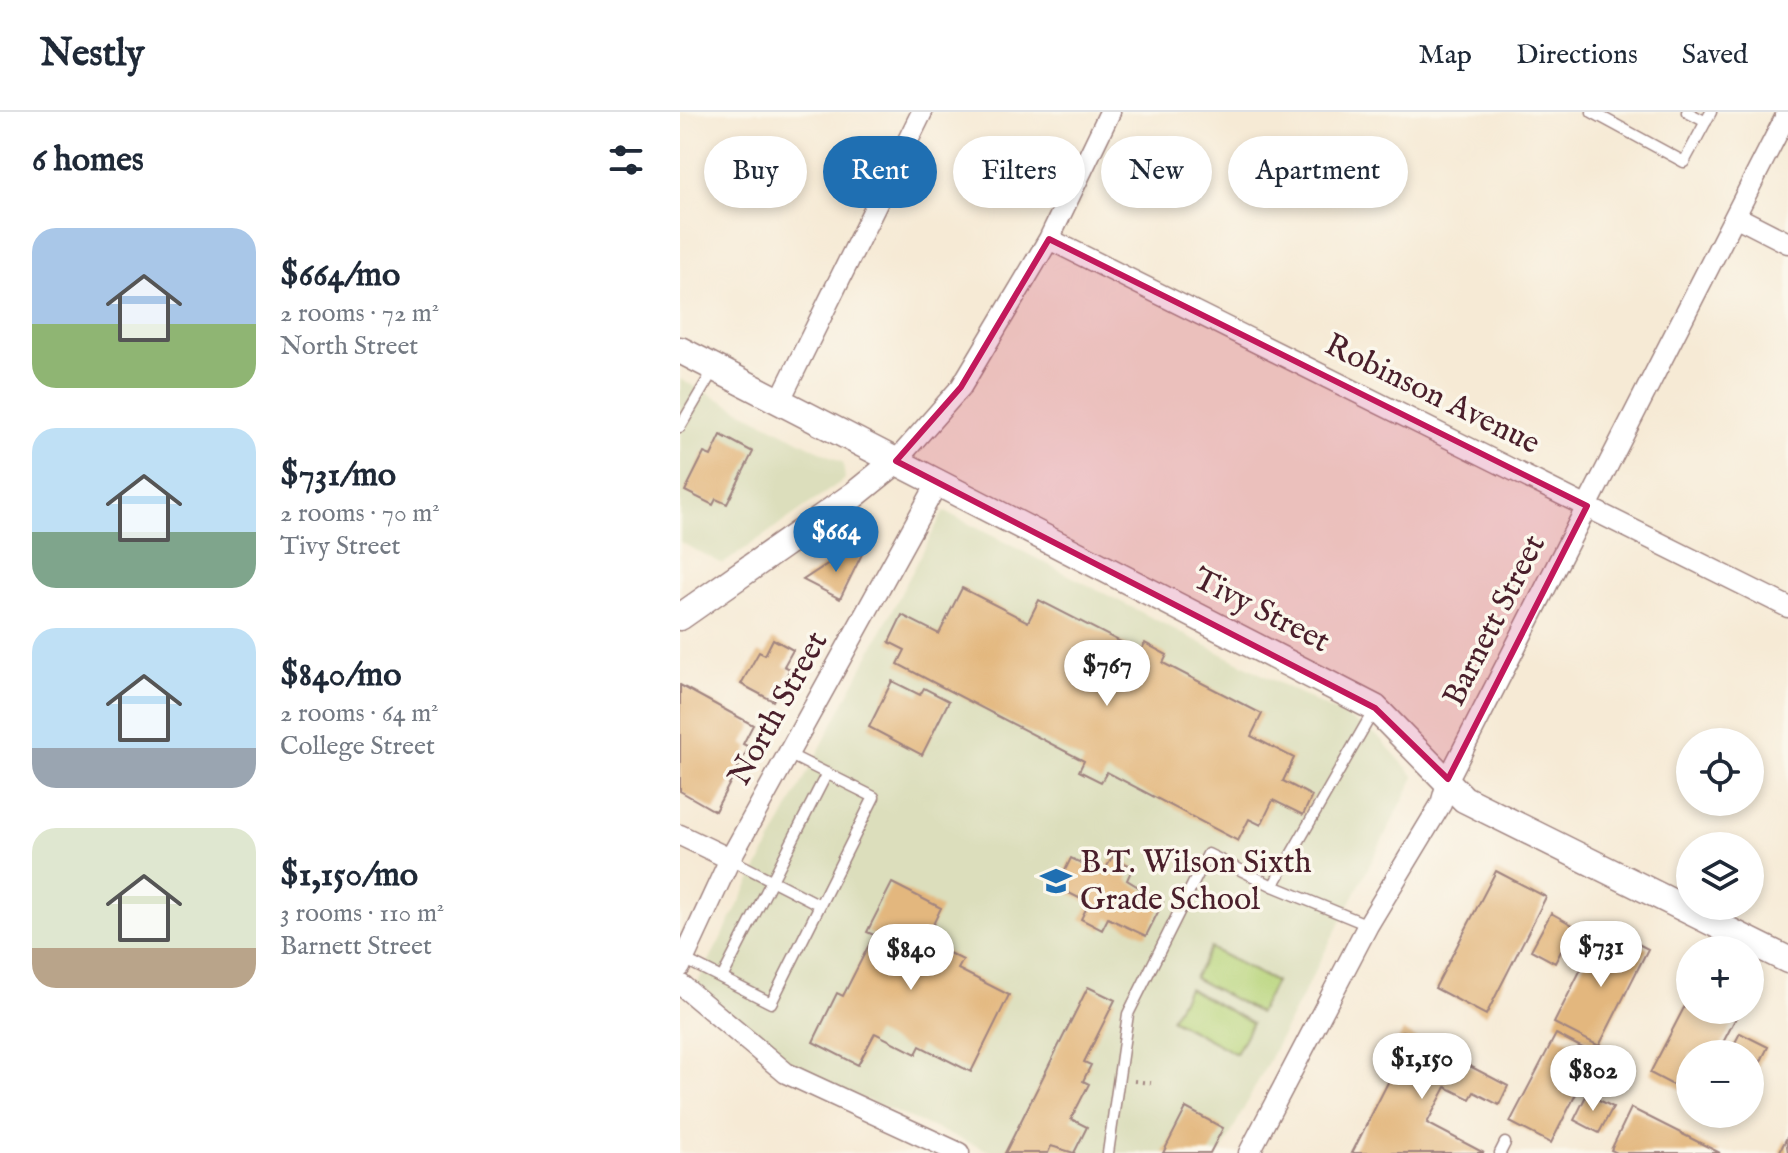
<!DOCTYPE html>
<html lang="en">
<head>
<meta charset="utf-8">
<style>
	:root { --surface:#fff; --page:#f6f6f7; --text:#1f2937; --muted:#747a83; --line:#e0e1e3; --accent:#1f6fb2 }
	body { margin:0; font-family:"IM FELL English",serif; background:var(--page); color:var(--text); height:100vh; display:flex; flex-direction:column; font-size:30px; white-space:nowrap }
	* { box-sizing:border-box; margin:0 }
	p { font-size:26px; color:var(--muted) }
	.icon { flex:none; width:44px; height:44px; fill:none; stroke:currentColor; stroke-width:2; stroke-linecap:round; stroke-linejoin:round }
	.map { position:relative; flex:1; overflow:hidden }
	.panel { display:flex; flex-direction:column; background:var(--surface); width:680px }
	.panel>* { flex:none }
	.guide { position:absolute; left:24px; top:24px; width:760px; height:72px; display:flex; gap:16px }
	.buttons { position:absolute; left:996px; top:616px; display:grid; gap:16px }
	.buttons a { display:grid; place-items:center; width:88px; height:88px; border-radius:50%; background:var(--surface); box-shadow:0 4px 12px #0003; font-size:40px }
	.price { position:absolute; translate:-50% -68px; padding:0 18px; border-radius:28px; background:#fff; color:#222; font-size:26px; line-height:52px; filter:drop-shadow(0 2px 4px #0008) }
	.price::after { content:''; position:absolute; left:50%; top:48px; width:24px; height:18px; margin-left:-12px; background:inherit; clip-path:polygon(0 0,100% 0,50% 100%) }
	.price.on { background:var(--accent); color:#fff }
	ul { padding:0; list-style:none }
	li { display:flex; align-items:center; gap:24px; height:200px; padding:0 32px }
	li span { display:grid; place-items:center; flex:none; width:224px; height:160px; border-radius:24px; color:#555 }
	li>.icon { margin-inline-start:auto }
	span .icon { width:96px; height:96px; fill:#fffc; stroke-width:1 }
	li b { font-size:34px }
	h2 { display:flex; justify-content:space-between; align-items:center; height:96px; padding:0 32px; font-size:34px }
	.pill { padding:0 28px; border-radius:36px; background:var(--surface); box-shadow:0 4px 12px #0003; font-size:28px; line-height:72px }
	.pill.on { background:var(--accent); color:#fff }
	header { display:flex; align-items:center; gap:48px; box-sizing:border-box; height:112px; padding:0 40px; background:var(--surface); border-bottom:2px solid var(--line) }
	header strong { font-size:38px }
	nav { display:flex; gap:44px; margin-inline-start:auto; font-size:28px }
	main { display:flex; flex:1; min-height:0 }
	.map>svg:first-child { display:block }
	.built { fill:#dcdebc }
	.green { fill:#b7d47a; stroke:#807a52; stroke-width:2 }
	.building { fill:#e3b77e }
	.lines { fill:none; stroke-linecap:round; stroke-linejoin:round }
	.service-casing { stroke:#a08480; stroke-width:13 }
	.minor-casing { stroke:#a08480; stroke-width:23 }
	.tertiary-casing { stroke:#a08480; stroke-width:29 }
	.path { stroke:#a08480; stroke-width:4; stroke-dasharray:2 6; stroke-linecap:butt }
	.service { stroke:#fff; stroke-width:10 }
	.minor { stroke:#fff; stroke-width:20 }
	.tertiary { stroke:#fff; stroke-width:26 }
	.marked { fill:#c2185b; fill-opacity:0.2; stroke:#c2185b; stroke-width:6; stroke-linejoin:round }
	.labels { text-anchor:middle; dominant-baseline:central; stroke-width:7; stroke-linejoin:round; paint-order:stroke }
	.street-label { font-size:32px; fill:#4a1f2b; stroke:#fbf7ec }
	.poi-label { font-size:32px; fill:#4a1f2b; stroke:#fbf7ec; text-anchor:start }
</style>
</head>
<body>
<header>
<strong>Nestly</strong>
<nav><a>Map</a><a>Directions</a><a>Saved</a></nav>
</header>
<main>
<section class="panel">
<h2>6 homes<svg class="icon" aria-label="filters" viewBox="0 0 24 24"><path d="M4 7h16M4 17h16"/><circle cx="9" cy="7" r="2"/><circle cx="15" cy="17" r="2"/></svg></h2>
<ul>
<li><span style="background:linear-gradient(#a9c7e8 60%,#8fb573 0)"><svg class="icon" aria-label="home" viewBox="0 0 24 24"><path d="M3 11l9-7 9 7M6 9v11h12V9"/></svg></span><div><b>$664/mo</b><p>2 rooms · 72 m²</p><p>North Street</p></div></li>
<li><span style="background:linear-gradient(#bfe0f5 65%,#7fa58c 0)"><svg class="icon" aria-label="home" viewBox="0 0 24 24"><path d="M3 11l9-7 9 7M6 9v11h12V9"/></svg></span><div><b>$731/mo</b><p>2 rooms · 70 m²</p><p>Tivy Street</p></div></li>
<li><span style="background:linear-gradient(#bfe0f5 75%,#9aa5b1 0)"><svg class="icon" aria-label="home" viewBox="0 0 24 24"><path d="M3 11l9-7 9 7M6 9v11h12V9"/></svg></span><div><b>$840/mo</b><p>2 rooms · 64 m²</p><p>College Street</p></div></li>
<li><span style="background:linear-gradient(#dfe7d0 75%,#b9a48a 0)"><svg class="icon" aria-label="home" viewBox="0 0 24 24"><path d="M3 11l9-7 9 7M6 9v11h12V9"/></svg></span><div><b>$1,150/mo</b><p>3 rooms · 110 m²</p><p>Barnett Street</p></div></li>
</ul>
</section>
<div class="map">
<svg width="1108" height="1041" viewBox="0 0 1108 1041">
	<rect width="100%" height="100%" fill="#fbf7ec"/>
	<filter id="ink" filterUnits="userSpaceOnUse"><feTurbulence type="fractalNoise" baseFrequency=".0125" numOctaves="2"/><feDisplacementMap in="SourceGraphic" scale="16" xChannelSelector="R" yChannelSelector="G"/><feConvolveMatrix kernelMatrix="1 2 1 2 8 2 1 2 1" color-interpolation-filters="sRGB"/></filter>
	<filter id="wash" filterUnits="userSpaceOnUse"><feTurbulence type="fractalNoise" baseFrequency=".006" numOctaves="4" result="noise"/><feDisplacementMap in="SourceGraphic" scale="32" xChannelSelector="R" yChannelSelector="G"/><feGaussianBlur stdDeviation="1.8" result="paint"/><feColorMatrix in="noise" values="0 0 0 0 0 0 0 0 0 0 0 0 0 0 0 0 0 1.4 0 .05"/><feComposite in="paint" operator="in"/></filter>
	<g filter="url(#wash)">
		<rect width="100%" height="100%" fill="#f6ead5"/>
		<path class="built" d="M0 267 163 351 165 367 43 452 0 430Z
			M264 399 671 608 698 624 735 665 541 1041H314L114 958 16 874Z"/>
		<path class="green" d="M530 836 595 870 579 901 514 866Z
			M508 876 572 911 556 942 491 907Z"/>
		<g id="blocks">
			<path class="building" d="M41 323 73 340 47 392 36 387 33 393 5 379 24 341 31 344Z
				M172 436 182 442 160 487 123 468Z
				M282 476 348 510 359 488 460 540 465 531 487 543 483 551 582 602 571 624 614 646 603 669 632 684 623 703 593 688 581 713 569 707 558 729 427 660 421 670 399 659 404 649 218 552 225 538 209 530 222 503 259 522Z
				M93 527 113 538 104 554 110 557 93 589 61 572 79 540 85 543Z
				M212 569 240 583 244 576 269 589 242 643 189 615Z
				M0 573 73 613 63 632 69 635 35 699 0 679Z
				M432 745 453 755 447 768 483 790 466 824 428 806 422 818 401 807 409 791 377 775 391 746 423 762Z
				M816 759 866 785 806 903 755 876Z
				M212 771 261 796 245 829 283 848 278 857 329 883 291 960 240 934 236 942 195 921 178 953 133 930 157 881 163 884 194 823 187 820Z
				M871 801 894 814 875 851 851 838Z
				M935 820 968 837 919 934 874 911 913 833 925 839Z
				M408 875 435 888 404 950 411 953 403 969 409 972 391 1007 407 1015 394 1041 371 1034 368 1041H325Z
				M1010 884V898H1060L1037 942H1010V982L970 961Z
				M723 919 828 974 819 993 794 980 790 987 766 975 747 1011 804 1041H672L722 943 713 939Z
				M1060 921 1088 935 1075 961 1070 958V942H1049Z
				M876 922 916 943 871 1031 830 1010Z
				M907 982 933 995 919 1021 894 1008Z
				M506 996 543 1016 530 1041H483Z
				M951 996 1040 1041H937L931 1038Z
				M1106 1027 1108 1041H1099Z"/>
		</g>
	</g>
	<g filter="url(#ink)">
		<use href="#blocks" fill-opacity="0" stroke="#a08480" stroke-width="2"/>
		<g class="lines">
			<defs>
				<path id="service" d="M912 0 1004 50 1031 0
					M1007 0 1026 10
					M0 315 34 257
					M50 747 140 793
					M593 774 694 598
					M4 847 91 891 194 685 108 642
					M42 866 147 661
					M428 1041 448 902 528 742 593 774 688 813
					M820 1041 825 1031"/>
				<path id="minor" d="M1055 104 1108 131
					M369 127 1108 495
					M100 288 242 0
					M216 349 281 275 369 127 430 0
					M0 723 50 747
					M0 855 50 747 258 370
					M0 872 106 961 279 1041
					M569 1041 688 813 761 692 768 667 1108 0"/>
				<path id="tertiary" d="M0 238 695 596 784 687 1108 848
					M0 505 174 383 216 349"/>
			</defs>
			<use href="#service" class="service-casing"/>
			<use href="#minor" class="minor-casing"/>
			<use href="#tertiary" class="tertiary-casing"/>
			<path class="path" d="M454 969 471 971"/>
			<use href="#service" class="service"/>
			<use href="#minor" class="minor"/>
			<use href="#tertiary" class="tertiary"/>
		</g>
	</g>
	<path class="marked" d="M369 127 907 394 768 667 695 596 216 349 281 275Z"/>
	<defs>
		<symbol id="school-bare" viewBox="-9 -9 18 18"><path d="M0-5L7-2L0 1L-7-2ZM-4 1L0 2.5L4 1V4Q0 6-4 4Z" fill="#1f6fb2" stroke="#fbf7ec" stroke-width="2.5" paint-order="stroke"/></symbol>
	</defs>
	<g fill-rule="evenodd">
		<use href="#school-bare" x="354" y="747" width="44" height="44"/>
	</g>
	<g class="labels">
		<g class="street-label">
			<text transform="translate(752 283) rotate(26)">Robinson Avenue</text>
			<text transform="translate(581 499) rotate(27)">Tivy Street</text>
			<text transform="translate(815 509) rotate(-63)">Barnett Street</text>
			<text transform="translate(99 597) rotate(-61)">North Street</text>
		</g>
		<g class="poi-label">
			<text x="400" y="751">B.T. Wilson Sixth<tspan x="400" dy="37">Grade School</tspan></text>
		</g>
	</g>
</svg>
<div class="buttons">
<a><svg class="icon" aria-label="locate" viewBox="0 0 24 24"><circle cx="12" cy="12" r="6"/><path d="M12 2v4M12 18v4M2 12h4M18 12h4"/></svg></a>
<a><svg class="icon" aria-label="layers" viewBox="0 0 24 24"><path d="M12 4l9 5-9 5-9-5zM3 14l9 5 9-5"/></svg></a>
<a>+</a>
<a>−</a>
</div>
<b class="price on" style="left:156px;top:462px">$664</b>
<b class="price" style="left:427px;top:596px">$767</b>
<b class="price" style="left:921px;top:877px">$731</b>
<b class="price" style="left:231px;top:880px">$840</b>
<b class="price" style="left:742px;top:989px">$1,150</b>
<b class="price" style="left:913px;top:1001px">$802</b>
<div class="guide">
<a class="pill">Buy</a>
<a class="pill on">Rent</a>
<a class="pill">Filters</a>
<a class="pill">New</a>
<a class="pill">Apartment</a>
</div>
</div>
</main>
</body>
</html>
